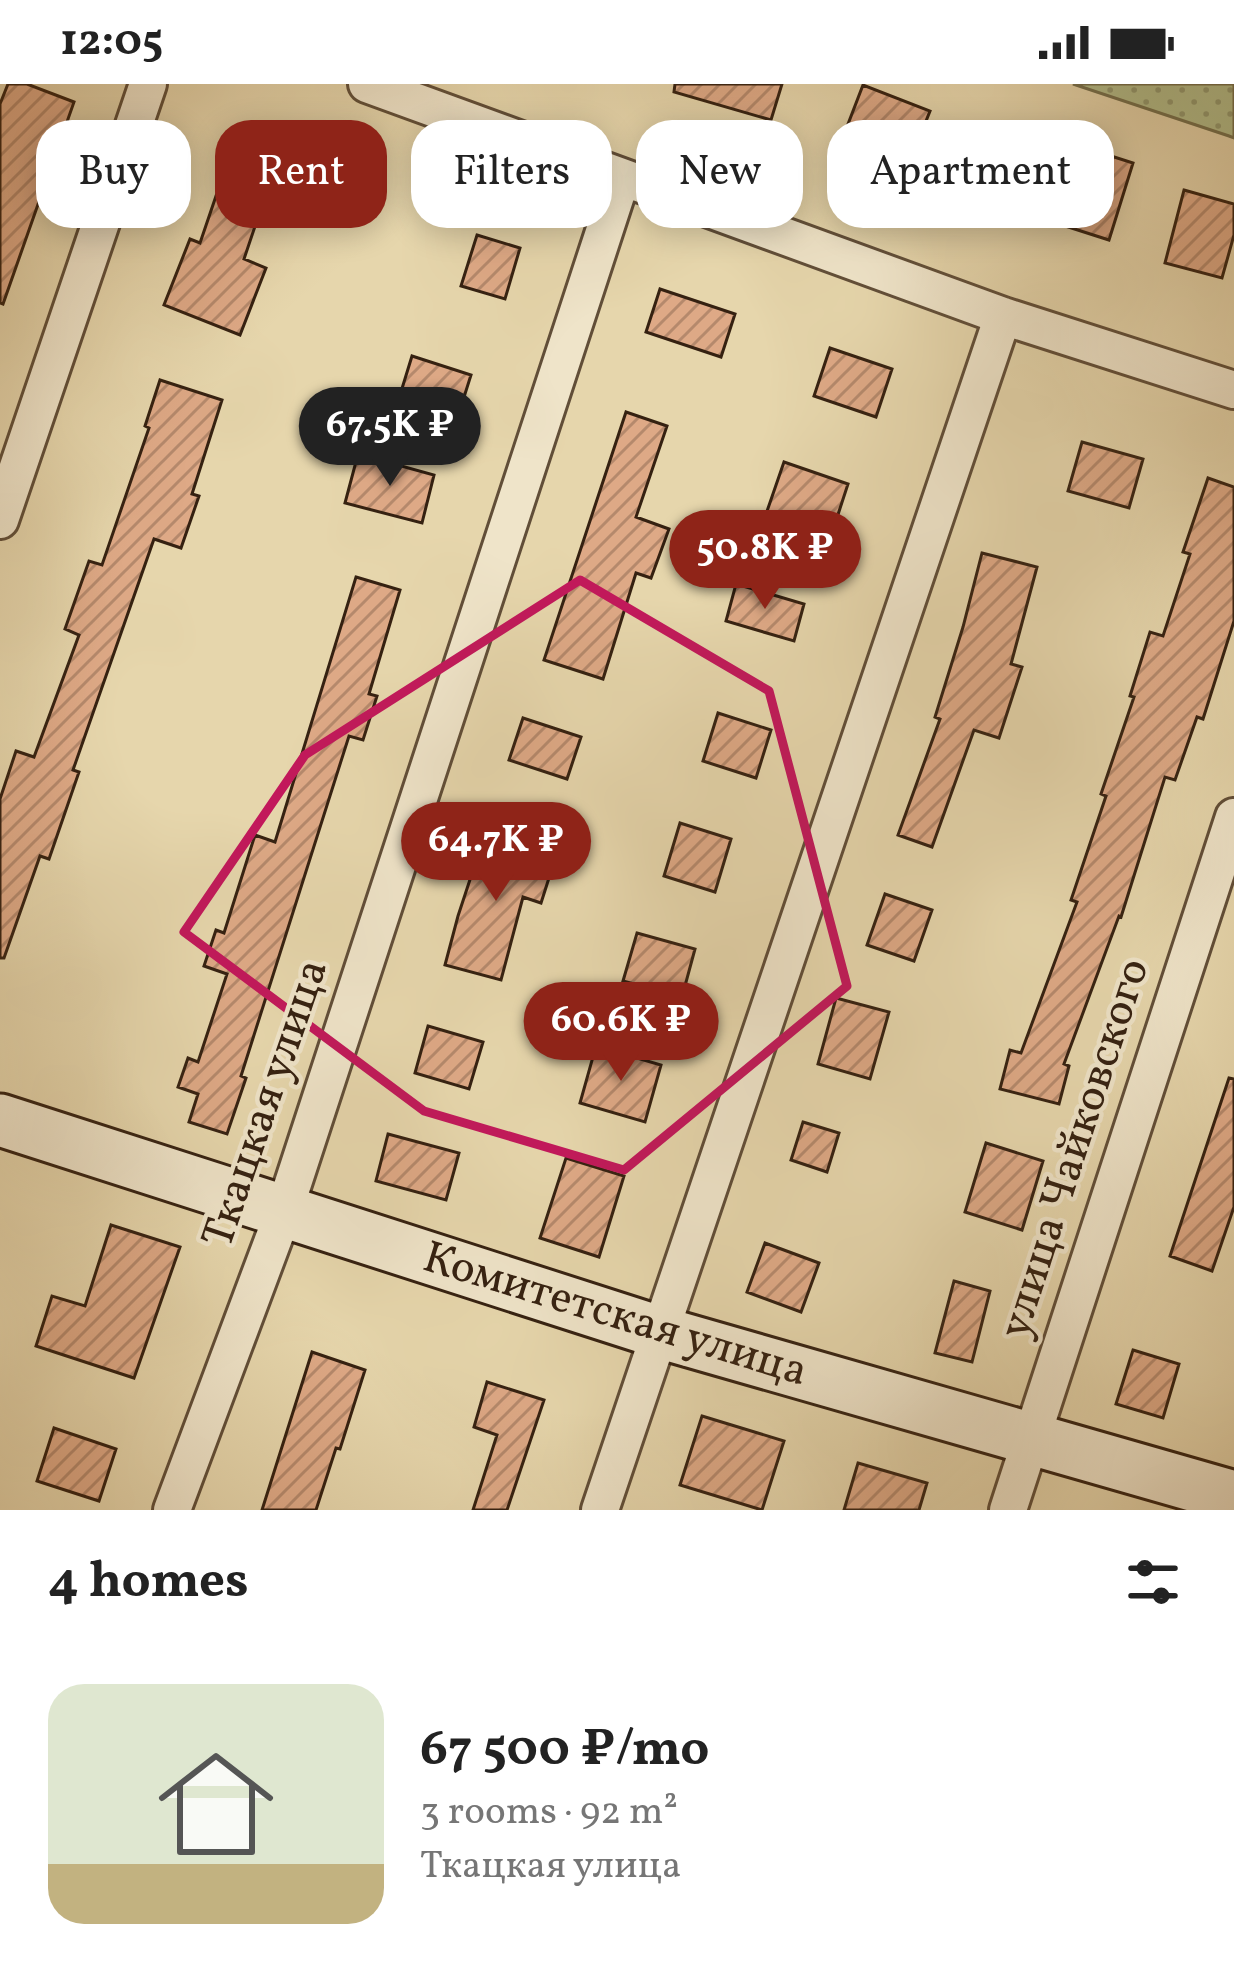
<!DOCTYPE html>
<html lang="en">
<head>
<meta charset="utf-8">
<style>
	:root { --surface:#fff; --page:#f2f2f2; --text:#222; --muted:#767676; --line:#e0e0e0; --accent:#8f2418 }
	body { margin:0; font-family:Vollkorn,serif; background:var(--page); color:var(--text); height:100vh; display:flex; flex-direction:column; font-size:45px; white-space:nowrap }
	* { box-sizing:border-box; margin:0 }
	p { font-size:39px; color:var(--muted) }
	.icon { flex:none; width:66px; height:66px; fill:none; stroke:currentColor; stroke-width:2; stroke-linecap:round; stroke-linejoin:round }
	.map { position:relative; height:1426px; overflow:hidden }
	.panel { display:flex; flex-direction:column; background:var(--surface); flex:1 }
	.panel>* { flex:none }
	.top-card { position:absolute; left:36px; top:36px; width:1164px; height:108px; display:flex; gap:24px }
	.price { position:absolute; translate:-50% -102px; padding:0 27px; border-radius:42px; background:var(--accent); color:#fff; font-size:39px; line-height:78px; filter:drop-shadow(0 3px 6px #0008) }
	.price::after { content:''; position:absolute; left:50%; top:72px; width:36px; height:27px; margin-left:-18px; background:inherit; clip-path:polygon(0 0,100% 0,50% 100%) }
	.price.on { background:#222; color:#fff }
	ul { padding:0; list-style:none }
	li { display:flex; align-items:center; gap:36px; height:300px; padding:0 48px }
	li+li { border-top:3px solid var(--line) }
	li span { display:grid; place-items:center; flex:none; width:336px; height:240px; border-radius:36px; color:#555 }
	li>.icon { margin-inline-start:auto }
	span .icon { width:144px; height:144px; fill:#fffc; stroke-width:1 }
	li b { font-size:51px }
	h2 { display:flex; justify-content:space-between; align-items:center; height:144px; padding:0 48px; font-size:51px }
	.pill { padding:0 42px; border-radius:36px; background:var(--surface); box-shadow:0 6px 30px #0003; font-size:42px; line-height:108px }
	.pill.on { background:var(--accent); color:#fff }
	.status { display:flex; justify-content:space-between; align-items:center; height:84px; padding:0 60px; background:var(--surface); direction:ltr }
	.status svg { height:33px; fill:currentColor }
	.map>svg:first-child { display:block }
	.green { fill:url(#green-dots); stroke:#74704e; stroke-width:3 }
	.building { fill:url(#building-hatch); stroke:#352111; stroke-width:3 }
	.lines { fill:none; stroke-linecap:round; stroke-linejoin:round }
	.street-casing { stroke:#614e38; stroke-width:42 }
	.secondary-casing { stroke:#352111; stroke-width:57 }
	.street { stroke:#efe4c9; stroke-width:36 }
	.secondary { stroke:#efe4c9; stroke-width:51 }
	.marked { fill:none; stroke:#c2185b; stroke-width:9; stroke-linejoin:round }
	.labels { text-anchor:middle; dominant-baseline:central; stroke-width:9; stroke-linejoin:round; paint-order:stroke }
	.street-label { font-size:45px; fill:#352111; stroke:#efe4c9 }
</style>
</head>
<body>
<div class="status"><b>12:05</b><svg viewBox="0 0 49 12"><path d="M0 12V9h3v3zM5 12V6h3v6zM10 12V3h3v9zM15 12V0h3v12zM26 1h20v11H26zM47 4h2v5h-2z"/></svg></div>
<div class="map">
<svg width="1234" height="1426" viewBox="0 0 1234 1426">
	<defs>
		<pattern id="green-dots" width="8" height="8" patternUnits="userSpaceOnUse" patternTransform="scale(3)"><rect width="8" height="8" fill="#b2be8c"/><path d="M2 2h.1M6 6h.1" fill="none" stroke="#929a71" stroke-width="1.8" stroke-linecap="round"/></pattern>
		<pattern id="building-hatch" width="6" height="6" patternUnits="userSpaceOnUse" patternTransform="scale(3)"><rect width="6" height="6" fill="#dea986"/><path d="M-1 1l2-2M0 6l6-6M5 7l2-2" fill="none" stroke="#b5896c"/></pattern>
	</defs>
	<rect width="100%" height="100%" fill="#e6d6ac"/>
	<filter id="stains"><feTurbulence type="fractalNoise" baseFrequency=".00167" numOctaves="4"/><feColorMatrix values="0 0 0 0 .2 0 0 0 0 .09 0 0 0 0 .02 0 0 0 .5 -.17"/></filter>
	<radialGradient id="worn" r=".72"><stop offset=".6" stop-color="#630" stop-opacity="0"/><stop offset="1" stop-color="#630" stop-opacity=".3"/></radialGradient>
	<path class="green" d="M1073 0H1234V54L1229 52Z"/>
	<path class="building" d="M8 0H27L74 18 3 220 0 219V20Z
		M675 0H782L771 36 674 8Z
		M863 1 930 27 906 87 840 61Z
		M982 44 1028 60 1006 123 960 107Z
		M1086 64 1133 79 1109 156 1062 141Z
		M231 68 275 83 244 175 266 184 240 251 164 221 190 155 200 159Z
		M1184 106 1234 120V151L1222 194 1165 179Z
		M477 151 520 164 505 215 461 202Z
		M660 205 735 230 721 273 646 248Z
		M830 264 892 285 876 333 814 312Z
		M412 272 471 291 459 329 400 311Z
		M160 296 222 316 192 410 199 412 181 464 154 455 73 686 79 688 49 775 40 772 4 874H0V715L16 667 34 673 79 551 65 545 89 477 102 481 149 344 145 342Z
		M626 328 667 342 636 433 669 445 651 494 636 489 603 595 544 576Z
		M1082 358 1143 375 1129 424 1068 407Z
		M358 370 434 391 422 439 345 419Z
		M784 378 848 400 830 455 765 433Z
		M1208 394 1234 403V537L1203 635 1197 633 1175 696 1165 693 1121 833 1119 832 1064 980 1069 982 1059 1020 1000 1005 1010 966 1021 969 1077 818 1071 816 1106 712 1101 710 1134 613 1130 612 1150 548 1163 552 1190 470 1183 468Z
		M982 469 1037 483 1011 580 1022 583 999 654 974 646 932 763 898 751 940 635 935 633 963 543Z
		M356 493 400 506 369 610 377 612 363 656 349 652 241 992 246 994 227 1050 189 1038 198 1010 178 1003 188 974 198 978 227 890 204 882 216 846 224 849 255 751 275 758Z
		M736 500 804 520 794 557 726 537Z
		M718 629 771 646 756 694 703 677Z
		M523 634 581 653 567 695 509 676Z
		M680 739 731 755 715 808 664 792Z
		M485 750 556 772 541 819 523 813 501 896 445 881 458 832Z
		M885 810 932 826 914 877 867 861Z
		M637 849 695 865 682 913 623 897Z
		M836 914 889 928 870 995 818 980Z
		M428 942 483 958 469 1005 415 989Z
		M596 962 661 981 645 1038 580 1019Z
		M1229 994 1234 995V1123L1212 1187 1170 1172Z
		M803 1038 839 1049 827 1088 791 1076Z
		M388 1050 459 1069 446 1116 376 1097Z
		M986 1059 1043 1077 1022 1146 965 1128Z
		M566 1074 624 1092 599 1173 540 1154Z
		M111 1141 180 1163 134 1294 36 1262 52 1212 85 1222Z
		M765 1159 819 1179 801 1228 747 1208Z
		M954 1197 990 1207 972 1278 935 1269Z
		M1133 1266 1179 1280 1163 1334 1116 1320Z
		M312 1268 365 1286 340 1365 336 1364 316 1426H262Z
		M487 1298 544 1316 507 1426H473L497 1351 474 1343Z
		M702 1332 784 1357 762 1426 680 1401Z
		M54 1344 116 1365 99 1417 37 1397Z
		M858 1379 927 1399 919 1426H844Z"/>
	<g class="lines">
		<defs>
			<path id="street" d="M367 0 1003 232 1234 306
				M0 436 148 0
				M172 1426 284 1127 622 93
				M600 1426 1003 232
				M1008 1426 1234 733"/>
			<path id="secondary" d="M0 1036 662 1249 1234 1413"/>
		</defs>
		<use href="#street" class="street-casing"/>
		<use href="#secondary" class="secondary-casing"/>
		<use href="#street" class="street"/>
		<use href="#secondary" class="secondary"/>
	</g>
	<path class="marked" d="M580 496 769 607 847 902 624 1086 424 1027 184 848 305 671Z"/>
	<g class="labels">
		<g class="street-label">
			<text transform="translate(267 1020) rotate(-71)">Ткацкая улица</text>
			<text transform="translate(1076 1065) rotate(-72)">улица Чайковского</text>
			<text transform="translate(615 1232) rotate(17)">Комитетская улица</text>
		</g>
	</g>
	<rect width="100%" height="100%" filter="url(#stains)"/>
	<rect width="100%" height="100%" fill="url(#worn)"/>
</svg>
<b class="price on" style="left:390px;top:405px">67.5K ₽</b>
<b class="price" style="left:765px;top:528px">50.8K ₽</b>
<b class="price" style="left:496px;top:820px">64.7K ₽</b>
<b class="price" style="left:621px;top:1000px">60.6K ₽</b>
<div class="top-card">
<a class="pill">Buy</a>
<a class="pill on">Rent</a>
<a class="pill">Filters</a>
<a class="pill">New</a>
<a class="pill">Apartment</a>
</div>
</div>
<section class="panel">
<h2>4 homes<svg class="icon" aria-label="filters" viewBox="0 0 24 24"><path d="M4 7h16M4 17h16"/><circle cx="9" cy="7" r="2"/><circle cx="15" cy="17" r="2"/></svg></h2>
<ul>
<li><span style="background:linear-gradient(#dfe7d0 75%,#c2b280 0)"><svg class="icon" aria-label="home" viewBox="0 0 24 24"><path d="M3 11l9-7 9 7M6 9v11h12V9"/></svg></span><div><b>67 500 ₽/mo</b><p>3 rooms · 92 m²</p><p>Ткацкая улица</p></div></li>
</ul>
</section>
</body>
</html>
